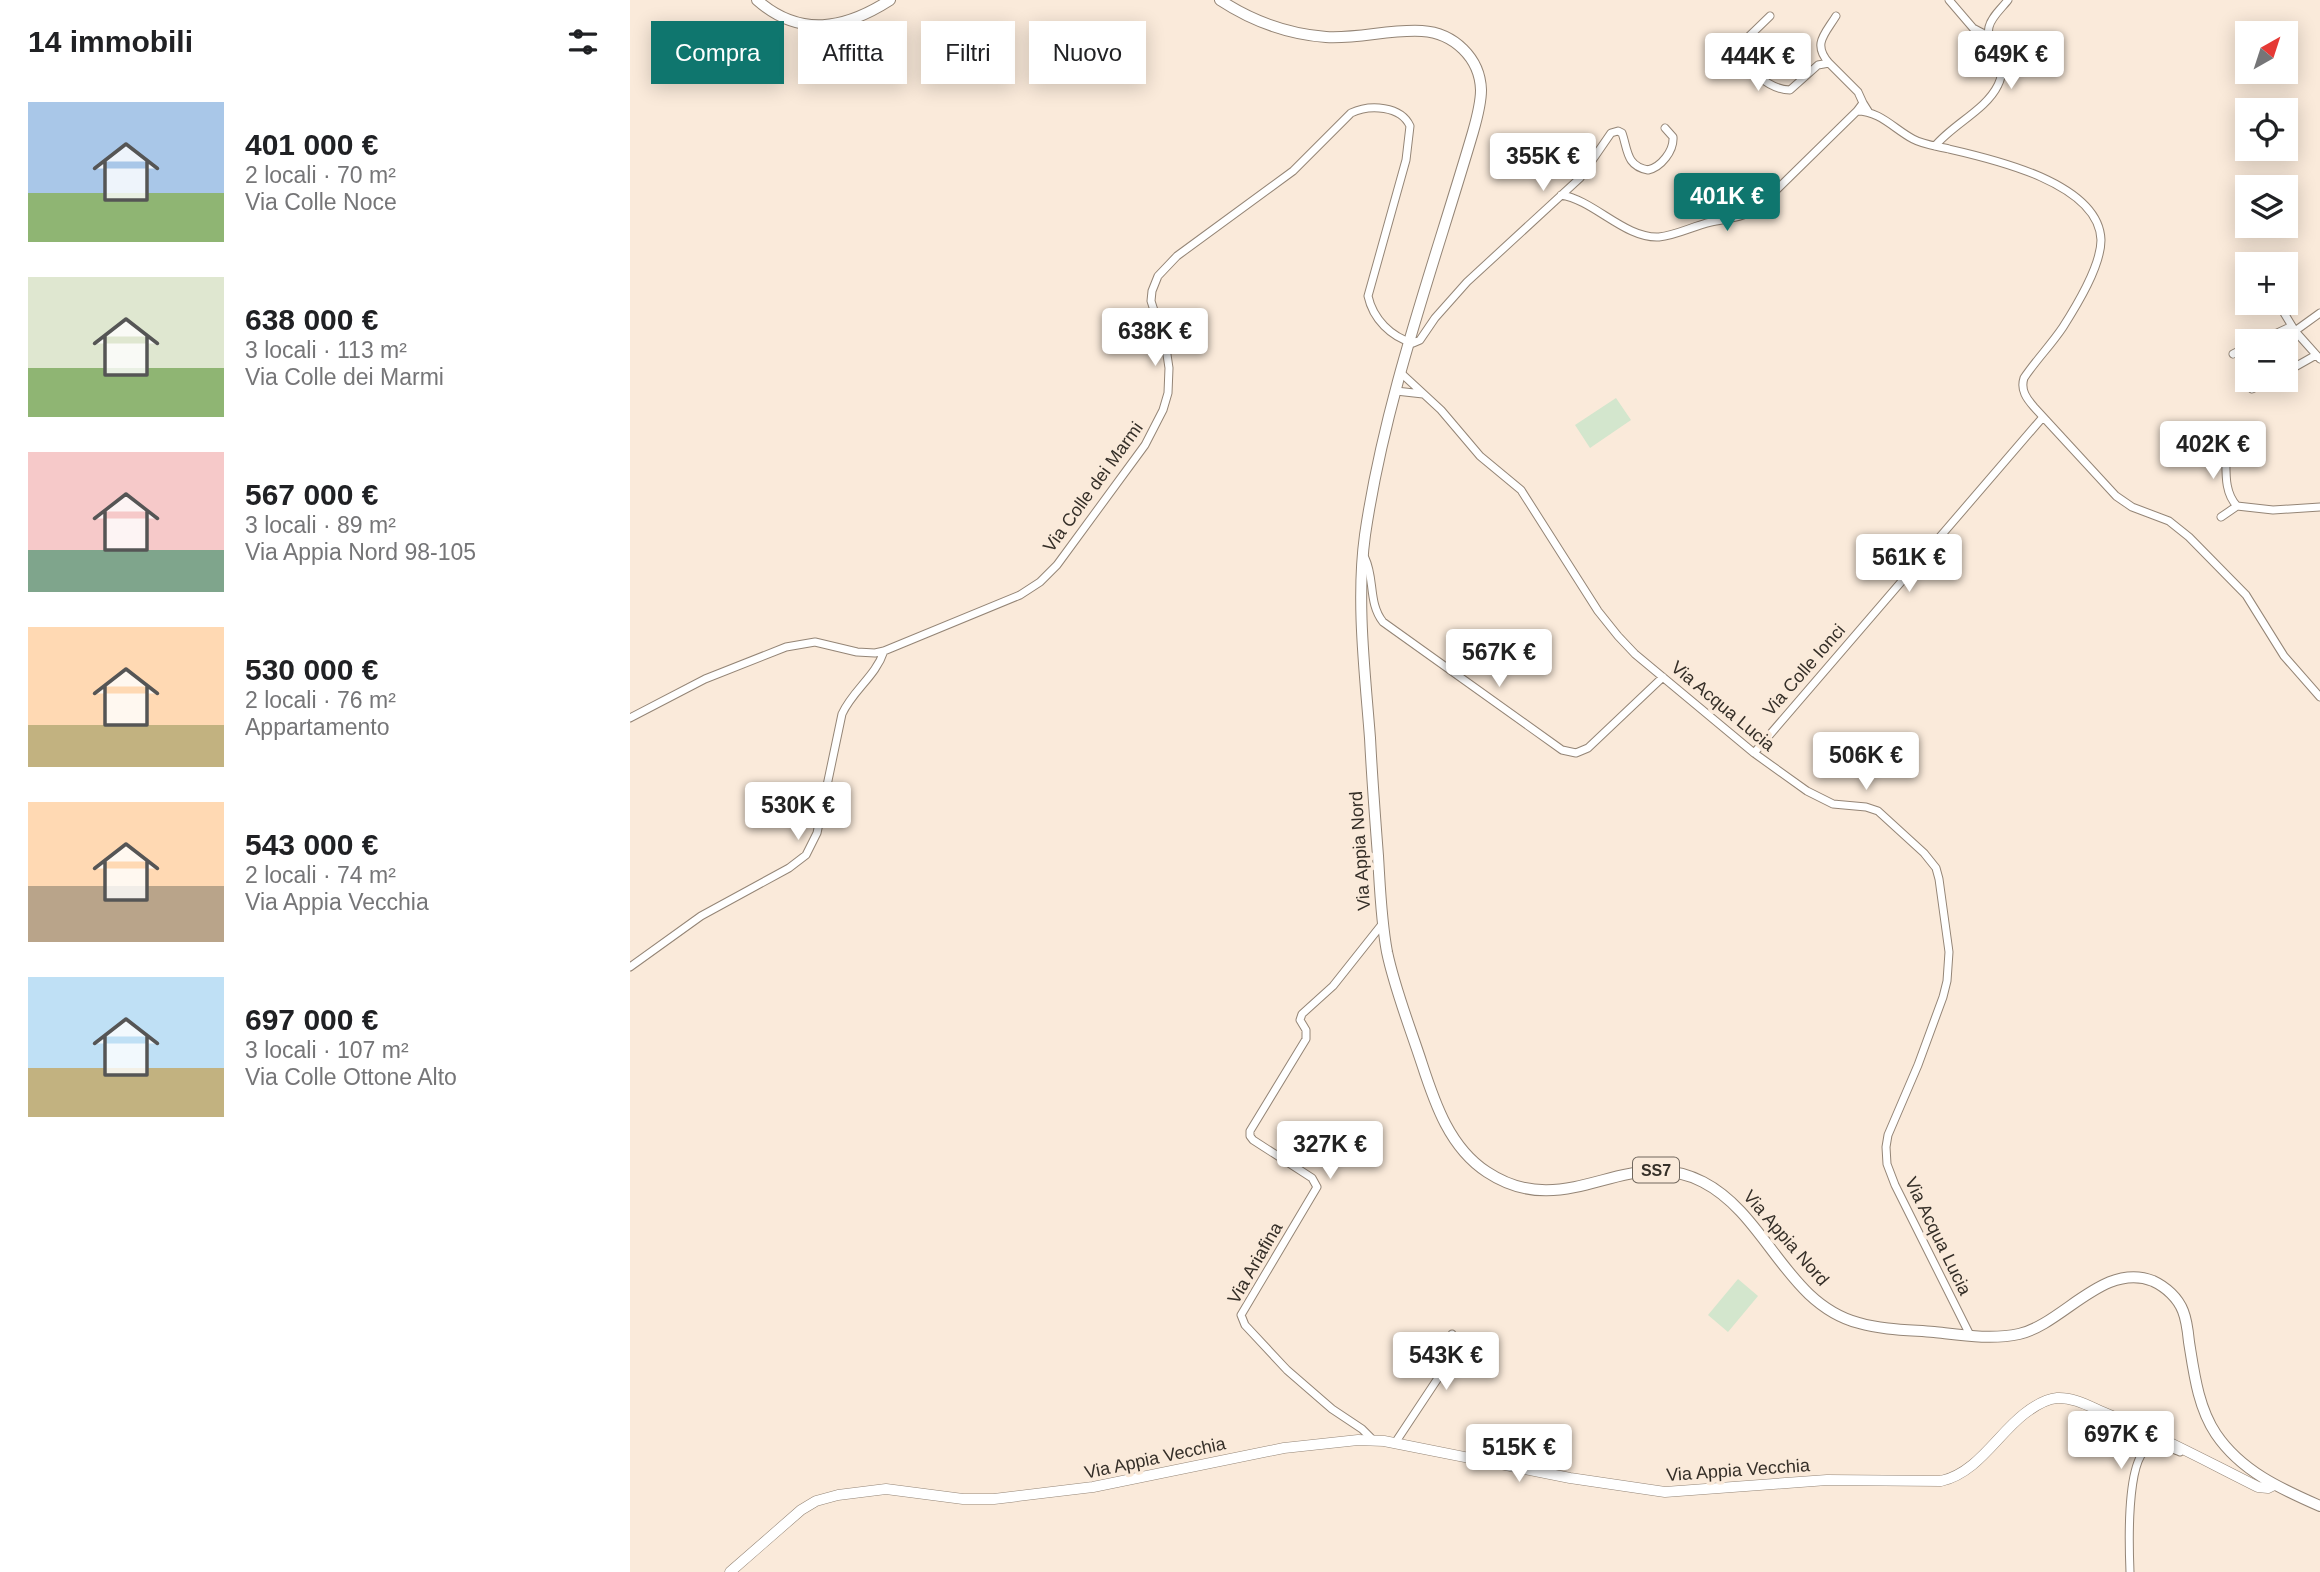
<!DOCTYPE html>
<html lang="it">
<head>
<meta charset="utf-8">
<style>
	:root { --surface:#fff; --page:#f2f2f2; --text:#202124; --muted:#757577; --accent:#0f766e }
	body { margin:0; font-family:Helvetica,sans-serif; background:var(--page); color:var(--text); height:100vh; display:flex; flex-direction:column; font-size:26px; white-space:nowrap }
	* { box-sizing:border-box; margin:0 }
	p { font-size:23px; color:var(--muted) }
	.icon { flex:none; width:38px; height:38px; fill:none; stroke:currentColor; stroke-width:2; stroke-linecap:round; stroke-linejoin:round }
	.map { position:relative; flex:1; overflow:hidden }
	.sheet { display:flex; flex-direction:column; background:var(--surface); width:630px }
	.sheet>* { flex:none }
	.top-card { position:absolute; left:21px; top:21px; width:665px; height:63px; display:flex; gap:14px }
	.needle { width:46px; rotate:39deg }
	.buttons { position:absolute; left:1605px; top:21px; display:grid; gap:14px }
	.buttons a { display:grid; place-items:center; width:63px; height:63px; border-radius:0px; background:var(--surface); box-shadow:0 4px 18px #0003; font-size:35px }
	.price { position:absolute; translate:-50% -60px; padding:0 16px; border-radius:7px; background:#fff; color:#222; font-size:23px; line-height:46px; filter:drop-shadow(0 2px 4px #0008) }
	.price::after { content:''; position:absolute; left:50%; top:42px; width:21px; height:16px; margin-left:-10px; background:inherit; clip-path:polygon(0 0,100% 0,50% 100%) }
	.price.current { background:var(--accent); color:#fff }
	ul { padding:0; list-style:none }
	li { display:flex; align-items:center; gap:21px; height:175px; padding:0 28px }
	li span { display:grid; place-items:center; flex:none; width:196px; height:140px; border-radius:0px; color:#555 }
	li>.icon { margin-inline-start:auto }
	span .icon { width:84px; height:84px; fill:#fffc; stroke-width:1 }
	li b { font-size:30px }
	h2 { display:flex; justify-content:space-between; align-items:center; height:84px; padding:0 28px; font-size:30px }
	.tag { padding:0 24px; border-radius:0px; background:var(--surface); box-shadow:0 4px 18px #0003; font-size:24px; line-height:63px }
	.tag.current { background:var(--accent); color:#fff }
	main { display:flex; flex:1; min-height:0 }
	.map>svg:first-child { display:block }
	.pitch { fill:#d3e6cd }
	.lines { fill:none; stroke-linecap:round; stroke-linejoin:round }
	.street-casing { stroke:#948576; stroke-width:9 }
	.secondary-casing { stroke:#948576; stroke-width:11 }
	.primary-casing { stroke:#948576; stroke-width:12 }
	.street { stroke:#fff; stroke-width:7 }
	.secondary { stroke:#fff; stroke-width:10 }
	.primary { stroke:#fff; stroke-width:10 }
	.labels { text-anchor:middle; dominant-baseline:central; stroke-width:7; stroke-linejoin:round; paint-order:stroke }
	.shield { fill:#faeada; stroke:#70675d; stroke-width:2 }
	.shield-label { font-size:16px; font-weight:bold; fill:#352f28 }
	.street-label { font-size:18px; fill:#352f28; stroke:#faeada }
</style>
</head>
<body>
<main>
<section class="sheet">
<h2>14 immobili<svg class="icon" aria-label="filters" viewBox="0 0 24 24"><path d="M4 7h16M4 17h16"/><circle cx="9" cy="7" r="2"/><circle cx="15" cy="17" r="2"/></svg></h2>
<ul>
<li><span style="background:linear-gradient(#a9c7e8 65%,#8fb573 0)"><svg class="icon" aria-label="home" viewBox="0 0 24 24"><path d="M3 11l9-7 9 7M6 9v11h12V9"/></svg></span><div><b>401 000 €</b><p>2 locali · 70 m²</p><p>Via Colle Noce</p></div></li>
<li><span style="background:linear-gradient(#dfe7d0 65%,#8fb573 0)"><svg class="icon" aria-label="home" viewBox="0 0 24 24"><path d="M3 11l9-7 9 7M6 9v11h12V9"/></svg></span><div><b>638 000 €</b><p>3 locali · 113 m²</p><p>Via Colle dei Marmi</p></div></li>
<li><span style="background:linear-gradient(#f6c9c9 70%,#7fa58c 0)"><svg class="icon" aria-label="home" viewBox="0 0 24 24"><path d="M3 11l9-7 9 7M6 9v11h12V9"/></svg></span><div><b>567 000 €</b><p>3 locali · 89 m²</p><p>Via Appia Nord 98-105</p></div></li>
<li><span style="background:linear-gradient(#ffd9b3 70%,#c2b280 0)"><svg class="icon" aria-label="home" viewBox="0 0 24 24"><path d="M3 11l9-7 9 7M6 9v11h12V9"/></svg></span><div><b>530 000 €</b><p>2 locali · 76 m²</p><p>Appartamento</p></div></li>
<li><span style="background:linear-gradient(#ffd9b3 60%,#b9a48a 0)"><svg class="icon" aria-label="home" viewBox="0 0 24 24"><path d="M3 11l9-7 9 7M6 9v11h12V9"/></svg></span><div><b>543 000 €</b><p>2 locali · 74 m²</p><p>Via Appia Vecchia</p></div></li>
<li><span style="background:linear-gradient(#bfe0f5 65%,#c2b280 0)"><svg class="icon" aria-label="home" viewBox="0 0 24 24"><path d="M3 11l9-7 9 7M6 9v11h12V9"/></svg></span><div><b>697 000 €</b><p>3 locali · 107 m²</p><p>Via Colle Ottone Alto</p></div></li>
</ul>
</section>
<div class="map">
<svg width="1690" height="1572" viewBox="0 0 1690 1572">
	<rect width="100%" height="100%" fill="#faeada"/>
	<path class="pitch" d="M986 398 1001 420 960 448 945 425Z
		M1108 1279 1128 1296 1098 1332 1078 1315Z"/>
	<g class="lines">
		<defs>
			<path id="street" d="M1319 0 1343 28 1360 37
				M1140 16 1108 47C1112 67 1140 90 1160 90L1188 65 1199 63 1228 92 1233 103
				M1199 63C1182 44 1195 34 1206 16
				M1227 111C1250 111 1264 129 1283 139 1294 145 1307 146 1319 149 1363 159 1469 183 1471 240 1471 266 1447 305 1433 327 1421 345 1406 360 1394 378 1390 390 1397 399 1404 407L1486 496 1502 507 1539 521 1559 537 1616 595 1654 656 1690 697
				M1305 146C1323 124 1356 110 1368 85 1380 62 1355 46 1359 27 1361 17 1372 8 1378 0
				M931 195C964 200 995 239 1029 237 1047 235 1063 226 1081 222 1099 218 1116 218 1131 205L1227 111 1233 103 1238 111
				M1648 303 1665 331 1690 359
				M1665 331 1690 313
				M1630 341 1662 326
				M1603 354 1617 347
				M1656 372 1686 355
				M771 373 811 410 850 456 891 490 968 611 988 636 1005 654 1124 753 1177 791 1203 804 1236 807 1248 811 1294 853 1306 868 1309 879 1319 952 1317 981 1313 997 1288 1065 1258 1135 1256 1147 1257 1164 1265 1185 1340 1335
				M1622 389 1641 380
				M766 391 793 394
				M1595 441C1598 463 1591 489 1607 506
				M1591 517 1607 506 1643 510 1690 507
				M735 558C745 579 738 603 753 622L932 750 946 753 958 748 1033 677
				M0 718 75 679 156 647 185 642 227 652 245 653 254 651 390 595 410 582 427 565 515 445 533 410 538 393 539 368 536 348 521 301 522 291 528 276 547 256 663 171 721 113C740 104 771 106 780 126L776 160 738 296C743 319 761 337 783 343L790 340 805 318 837 282 950 178 981 133 988 131 992 133C998 150 996 166 1018 170 1031 167 1044 151 1043 137L1035 128
				M1124 753 1413 417
				M0 967 71 916 159 868 176 855 187 833 212 714C223 690 246 676 254 651
				M743 1440 732 1429 702 1409 657 1370 615 1325 611 1315 687 1187 682 1178 623 1140 620 1136V1131L676 1039V1030L670 1020 672 1014 703 986 753 923
				M765 1443 824 1354 826 1344 822 1334
				M1500 1572C1499 1548 1496 1460 1518 1448 1529 1442 1540 1448 1550 1452"/>
			<path id="secondary" d="M100 1572 171 1510 186 1501 208 1495 256 1489 333 1499H364L463 1487 654 1448 728 1440 754 1441 940 1478 1035 1492 1197 1480 1311 1481C1347 1473 1367 1435 1394 1414 1403 1407 1415 1399 1427 1398 1443 1397 1459 1406 1473 1412 1526 1434 1576 1461 1628 1487L1638 1488 1644 1485"/>
			<path id="primary" d="M127 0C170 38 215 29 260 0
				M590 0C622 21 657 34 696 37 728 39 760 29 792 31 824 33 850 58 851 90 851 104 847 118 843 132 804 265 755 398 735 535 726 600 735 673 740 738 742 778 745 817 748 856 750 888 751 920 757 952 765 990 780 1027 792 1064 805 1104 820 1148 857 1172 937 1225 997 1142 1073 1182 1137 1215 1156 1304 1229 1323 1253 1330 1279 1330 1304 1332 1331 1335 1361 1340 1389 1334 1433 1324 1474 1261 1523 1281 1536 1287 1548 1298 1553 1311 1557 1321 1558 1332 1559 1342 1564 1373 1568 1407 1586 1434 1611 1471 1651 1489 1690 1506"/>
		</defs>
		<use href="#street" class="street-casing"/>
		<use href="#secondary" class="secondary-casing"/>
		<use href="#primary" class="primary-casing"/>
		<use href="#street" class="street"/>
		<use href="#secondary" class="secondary"/>
		<use href="#primary" class="primary"/>
	</g>
	<g class="labels">
		<rect class="shield" x="1003" y="1157.5" width="46" height="25" rx="5"/>
		<g class="shield-label">
			<text x="1026" y="1170">SS7</text>
		</g>
		<g class="street-label">
			<text transform="translate(463 487) rotate(-54)">Via Colle dei Marmi</text>
			<text transform="translate(1174 670) rotate(-49)">Via Colle Ionci</text>
			<text transform="translate(1093 706) rotate(40)">Via Acqua Lucia</text>
			<text transform="translate(730 851) rotate(-94)">Via Appia Nord</text>
			<text transform="translate(1308 1236) rotate(64)">Via Acqua Lucia</text>
			<text transform="translate(1156 1238) rotate(49)">Via Appia Nord</text>
			<text transform="translate(625 1263) rotate(-60)">Via Ariafina</text>
			<text transform="translate(525 1458) rotate(-12)">Via Appia Vecchia</text>
			<text transform="translate(1108 1470) rotate(-4)">Via Appia Vecchia</text>
		</g>
	</g>
</svg>
<div class="buttons">
<a><svg class="needle" viewBox="-14 -14 28 28"><path d="M0-13l5 13h-10z" fill="#e53935"/><path d="M0 13l5-13h-10z" fill="#757577"/></svg></a>
<a><svg class="icon" aria-label="locate" viewBox="0 0 24 24"><circle cx="12" cy="12" r="6"/><path d="M12 2v4M12 18v4M2 12h4M18 12h4"/></svg></a>
<a><svg class="icon" aria-label="layers" viewBox="0 0 24 24"><path d="M12 4l9 5-9 5-9-5zM3 14l9 5 9-5"/></svg></a>
<a>+</a>
<a>−</a>
</div>
<b class="price" style="left:1381px;top:91px">649K €</b>
<b class="price" style="left:1128px;top:93px">444K €</b>
<b class="price" style="left:913px;top:193px">355K €</b>
<b class="price current" style="left:1097px;top:233px">401K €</b>
<b class="price" style="left:525px;top:368px">638K €</b>
<b class="price" style="left:1583px;top:481px">402K €</b>
<b class="price" style="left:1279px;top:594px">561K €</b>
<b class="price" style="left:869px;top:689px">567K €</b>
<b class="price" style="left:1236px;top:792px">506K €</b>
<b class="price" style="left:168px;top:842px">530K €</b>
<b class="price" style="left:700px;top:1181px">327K €</b>
<b class="price" style="left:816px;top:1392px">543K €</b>
<b class="price" style="left:1491px;top:1471px">697K €</b>
<b class="price" style="left:889px;top:1484px">515K €</b>
<div class="top-card">
<a class="tag current">Compra</a>
<a class="tag">Affitta</a>
<a class="tag">Filtri</a>
<a class="tag">Nuovo</a>
</div>
</div>
</main>
</body>
</html>
